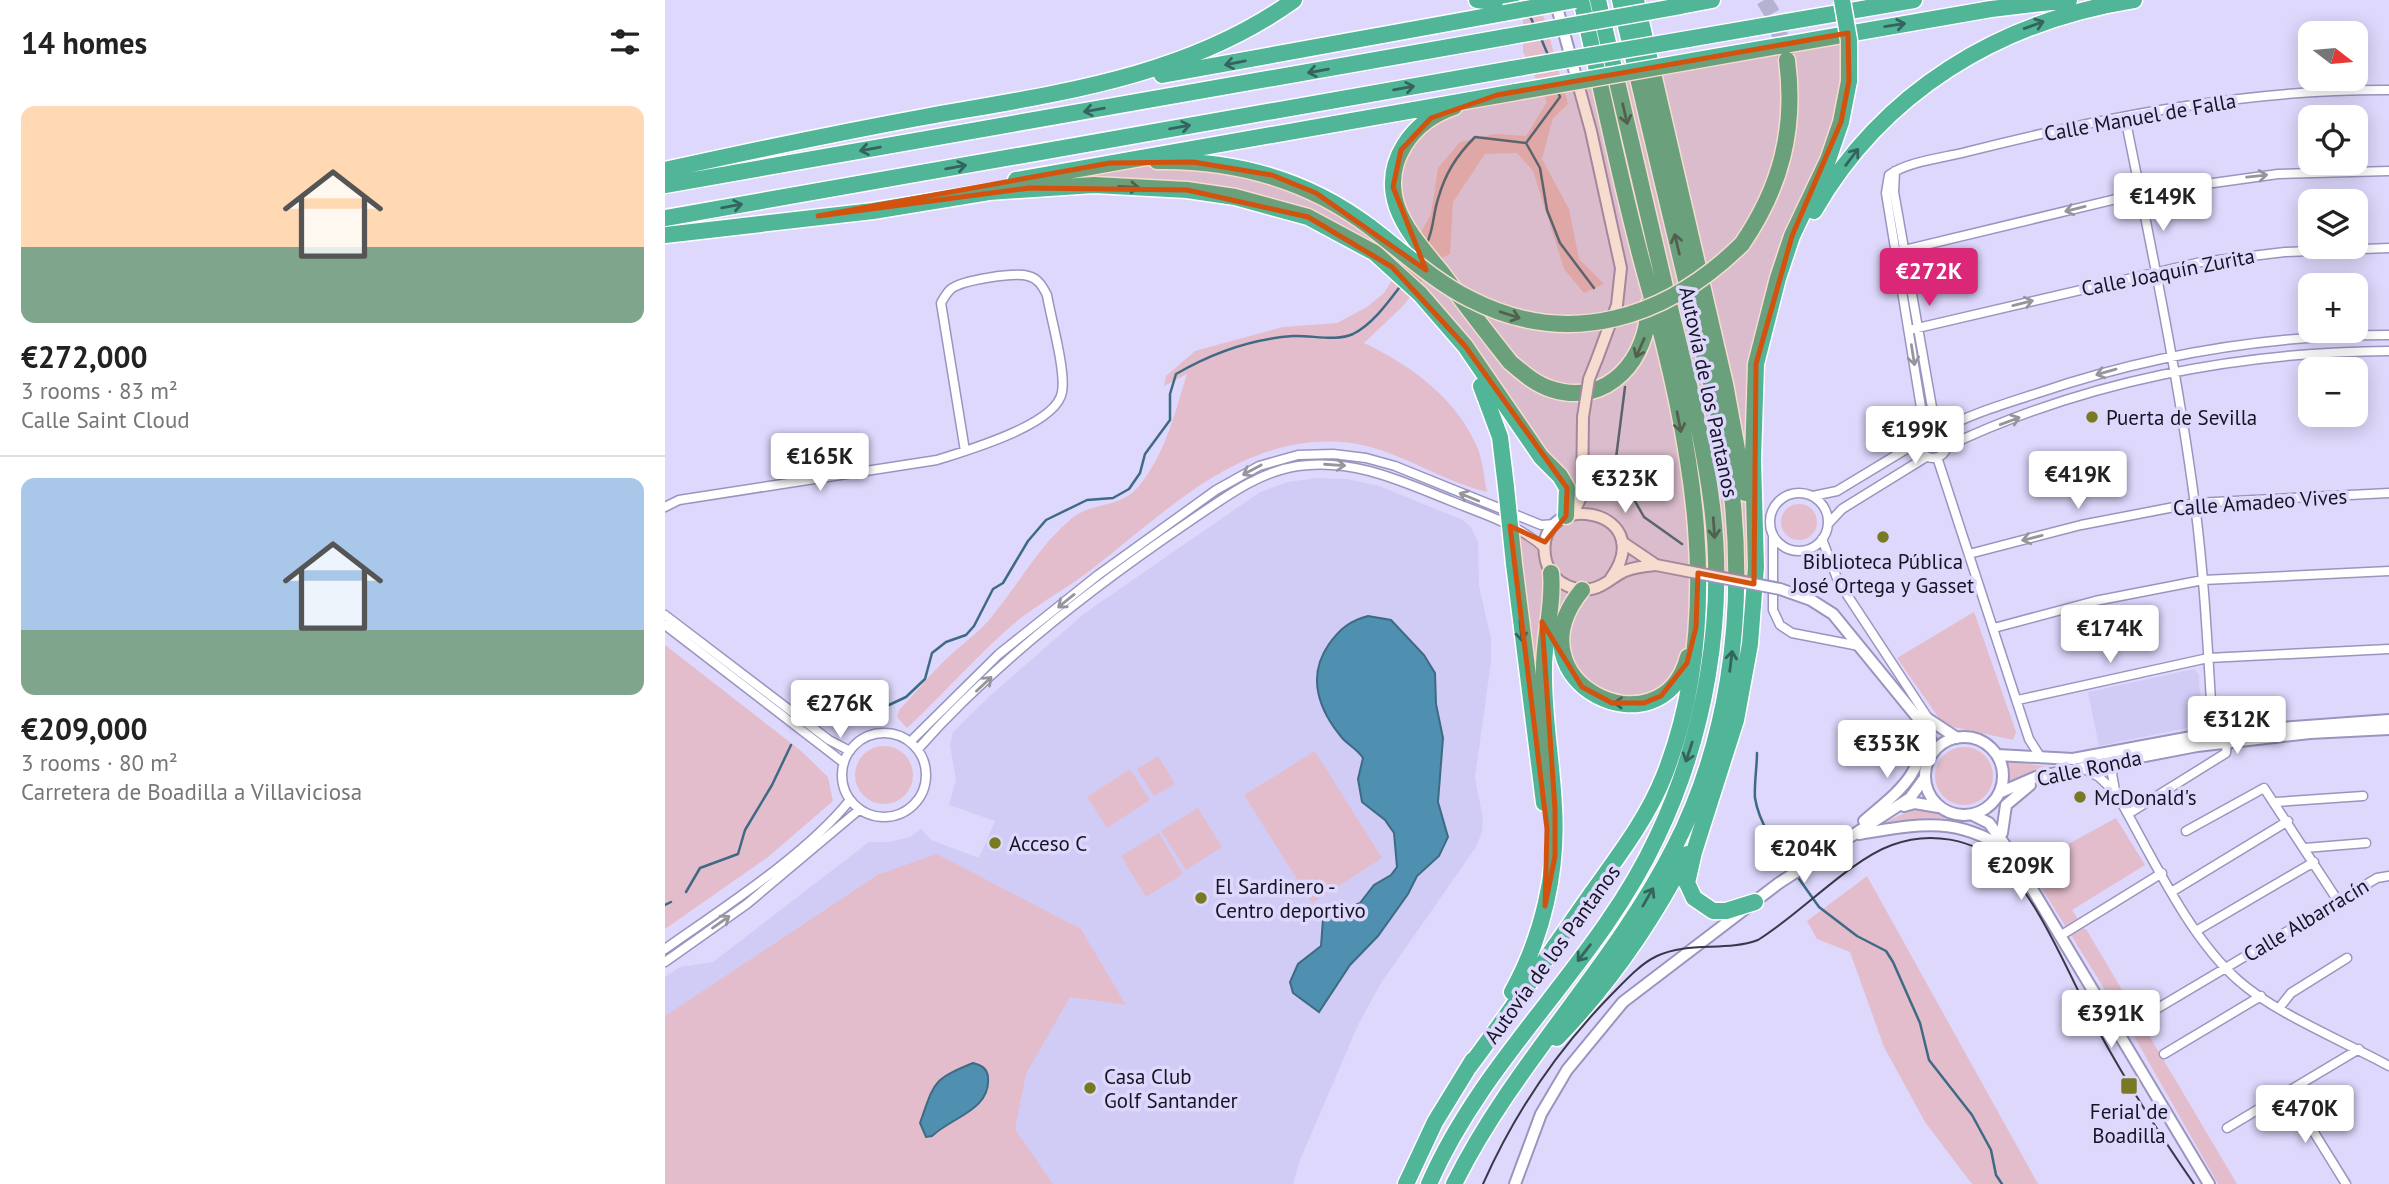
<!DOCTYPE html>
<html lang="en">
<head>
<meta charset="utf-8">
<style>
	:root { --surface:#fff; --page:#f6f6f6; --text:#222; --muted:#767676; --line:#e0e0e0; --accent:#db2777 }
	body { margin:0; font-family:"PT Sans",sans-serif; background:var(--page); color:var(--text); height:100vh; display:flex; flex-direction:column; font-size:26px; white-space:nowrap }
	* { box-sizing:border-box; margin:0 }
	p { font-size:23px; color:var(--muted) }
	.icon { flex:none; width:38px; height:38px; fill:none; stroke:currentColor; stroke-width:2; stroke-linecap:round; stroke-linejoin:round }
	.map { position:relative; flex:1; overflow:hidden }
	.side { display:flex; flex-direction:column; background:var(--surface); width:665px }
	.side>* { flex:none }
	.needle { width:46px; rotate:106deg }
	.tools { position:absolute; left:1633px; top:21px; display:grid; gap:14px }
	.tools a { display:grid; place-items:center; width:70px; height:70px; border-radius:14px; background:var(--surface); box-shadow:0 4px 18px #0003; font-size:35px }
	.price { position:absolute; translate:-50% -60px; padding:0 16px; border-radius:7px; background:#fff; color:#222; font-size:23px; line-height:46px; filter:drop-shadow(0 2px 4px #0008) }
	.price::after { content:''; position:absolute; left:50%; top:42px; width:21px; height:16px; margin-left:-10px; background:inherit; clip-path:polygon(0 0,100% 0,50% 100%) }
	.price.active { background:var(--accent); color:#fff }
	ul { padding:0; list-style:none }
	li { display:grid; align-content:center; gap:14px; height:371px; padding:0 21px }
	li+li { border-top:2px solid var(--line) }
	li span { display:grid; place-items:center; height:217px; border-radius:14px; color:#555 }
	li>.icon { margin-inline-start:auto }
	span .icon { width:126px; height:126px; fill:#fffc; stroke-width:1 }
	li b { font-size:30px }
	h2 { display:flex; justify-content:space-between; align-items:center; height:84px; padding:0 21px; font-size:30px }
	main { display:flex; flex:1; min-height:0 }
	.map>svg:first-child { display:block }
	.built { fill:#d1ccf6 }
	.green { fill:#e4bdcd }
	.water { fill:#4f8faf; stroke:#3e6a85; stroke-width:2 }
	.lines { fill:none; stroke-linecap:round; stroke-linejoin:round }
	.stream { stroke:#3e6a85; stroke-width:2.5 }
	.motorway-tunnel { stroke:#b5b1d1; stroke-width:16; stroke-dasharray:16 8; stroke-linecap:butt }
	.minor-casing { stroke:#9a95bf; stroke-width:11 }
	.tertiary-casing { stroke:#9a95bf; stroke-width:14 }
	.motorway-casing { stroke:#fff; stroke-width:19 }
	.minor { stroke:#fff; stroke-width:8 }
	.tertiary { stroke:#fff; stroke-width:10 }
	.motorway { stroke:#51b597; stroke-width:16 }
	.tram { stroke:#3a374a; stroke-width:2 }
	.tertiary-bridge-casing { stroke:#9a95bf; stroke-width:14; stroke-linecap:butt }
	.motorway-bridge-casing { stroke:#fff; stroke-width:19; stroke-linecap:butt }
	.tertiary-bridge { stroke:#fff; stroke-width:10 }
	.motorway-bridge { stroke:#51b597; stroke-width:16 }
	.oneway { stroke:#34645d }
	.oneway2 { stroke:#97959c }
	.marked { fill:#d3520e; fill-opacity:0.2; stroke:#d3520e; stroke-width:5; stroke-linejoin:round }
	.poi-dot { fill:#777a22; stroke:#ddd8fc; stroke-width:2.5 }
	.labels { text-anchor:middle; dominant-baseline:central; stroke-width:7; stroke-linejoin:round; paint-order:stroke }
	.street-label { font-size:21px; fill:#171423; stroke:#ddd8fc }
	.poi-label { font-size:21px; fill:#171423; stroke:#ddd8fc; text-anchor:start }
</style>
</head>
<body>
<main>
<section class="side">
<h2>14 homes<svg class="icon" aria-label="filters" viewBox="0 0 24 24"><path d="M4 7h16M4 17h16"/><circle cx="9" cy="7" r="2"/><circle cx="15" cy="17" r="2"/></svg></h2>
<ul>
<li><span style="background:linear-gradient(#ffd9b3 65%,#7fa58c 0)"><svg class="icon" aria-label="home" viewBox="0 0 24 24"><path d="M3 11l9-7 9 7M6 9v11h12V9"/></svg></span><div><b>€272,000</b><p>3 rooms · 83 m²</p><p>Calle Saint Cloud</p></div></li>
<li><span style="background:linear-gradient(#a9c7e8 70%,#7fa58c 0)"><svg class="icon" aria-label="home" viewBox="0 0 24 24"><path d="M3 11l9-7 9 7M6 9v11h12V9"/></svg></span><div><b>€209,000</b><p>3 rooms · 80 m²</p><p>Carretera de Boadilla a Villaviciosa</p></div></li>
</ul>
</section>
<div class="map">
<svg width="1724" height="1184" viewBox="0 0 1724 1184">
	<rect width="100%" height="100%" fill="#ddd8fc"/>
	<path class="built" d="M652 478 682 479 714 486 798 520 806 527 813 542 814 586 826 639V661L810 778 818 819 817 832 811 847 716 983 693 1025 635 1160 628 1184H0V977L15 967 48 962 204 842H224L245 837 256 829 266 840 314 858 330 821 284 805 291 780 285 745 288 732 327 694 420 613 595 492 623 482Z
		M1529 669 1534 675 1536 725 1434 746 1423 692Z"/>
	<path class="green" d="M850 0H874L903 104 888 118 877 159 904 209 914 259 939 284 919 293 899 269 868 171 852 153 820 154 788 202 785 254 772 260 739 305 699 343C745 365 792 398 813 449 818 462 819 478 822 492 772 480 729 446 677 442 574 435 502 511 427 569 405 586 380 600 357 617 316 650 281 692 242 728L232 717 234 710C249 695 262 678 277 663 292 648 311 635 324 620 352 587 372 548 405 520 426 501 456 509 474 486 502 451 509 414 522 374L499 386 501 376 530 351 618 327 672 323 702 307 719 293 754 236 766 214 773 168 795 142 830 134 861 136 882 102 858 52V19Z
		M1116 522a18 18 0 1 1 36 0a18 18 0 1 1-36 0Z
		M1309 612 1351 732 1348 740 1284 726 1276 721 1232 658Z
		M0 645 135 750 163 777 168 801 103 857 0 929Z
		M190 775a29 29 0 1 1 58 0a29 29 0 1 1-58 0Z
		M1270 776a29 29 0 1 1 58 0a29 29 0 1 1-58 0Z
		M650 751 717 858 647 903 579 795Z
		M493 756 510 784 489 796 472 769Z
		M1340 761 1394 768 1341 787 1343 774Z
		M465 769 485 800 442 828 422 797Z
		M533 808 557 847 521 870 496 831Z
		M1249 809 1264 810 1283 818 1252 819 1204 829Z
		M1451 818 1480 865 1407 910 1419 929H1421L1572 1184H1553L1470 1038 1363 866Z
		M494 833 518 874 481 897 456 856Z
		M272 854 416 929 461 1005 405 997 361 1074 350 1129 388 1184H0V1016L214 874Z
		M1202 876 1373 1184H1307L1260 1122 1219 1047 1185 952 1152 939 1142 921Z"/>
	<path class="water" d="M703 616 726 620 759 655 770 673 771 704 778 738 773 802 783 837 774 856 752 876 743 894 713 936 685 965 654 1012 628 993 625 982 633 964 656 946 658 919 695 903 709 885 726 875 732 867 729 833 720 820 697 802 693 779 698 758C693 750 685 746 678 739 654 711 641 677 664 644 675 629 684 621 703 616Z
		M308 1063C316 1065 322 1068 323 1077 326 1110 287 1117 267 1136L261 1137 255 1123C270 1081 267 1080 308 1063Z"/>
	<g class="lines">
		<path class="stream" d="M864 14 870 27
			M875 36 883 55
			M893 92 895 97 861 143 875 168 882 210 895 243 929 288
			M762 243C769 228 768 214 773 199 780 174 791 156 810 137L861 143
			M960 387 950 466 979 517 1017 544
			M159 712 187 711 205 701 224 705 241 697 260 679 267 653 281 642 301 635 309 626 328 589 338 583 363 541 381 520 422 500 448 498 464 489 475 473 480 454 505 420V394L511 374C547 353 586 339 628 336 647 335 671 342 688 334 708 324 724 301 737 284
			M1092 753C1092 767 1089 784 1090 798 1094 824 1113 850 1128 871
			M1132 876 1154 907 1192 936 1221 951 1228 962 1255 1023 1264 1060 1307 1115 1326 1150 1331 1175 1337 1184
			M21 892 35 868 73 854 80 830 107 785 126 745
			M0 905 6 902"/>
		<path class="motorway-tunnel" d="M1099 0 1110 18 1121 58"/>
		<defs>
			<path id="minor" d="M1460 117C1486 246 1513 375 1530 505 1540 581 1543 657 1548 733
				M1230 171 1229 192 1271 430
				M1231 252 1476 193 1613 174 1724 171
				M1244 330 1536 262 1620 252 1724 248
				M1254 444a14 14 0 1 1 28 0a14 14 0 1 1-28 0Z
				M1274 431C1305 414 1339 404 1373 393 1488 354 1603 335 1724 335
				M1260 432 1221 193 1224 175C1244 161 1278 158 1301 152 1439 117 1582 89 1724 90
				M1281 447C1419 381 1573 352 1724 351
				M1272 457 1364 739 1376 758
				M1105 522a29 29 0 1 1 58 0a29 29 0 1 1-58 0Z
				M1148 496 1172 491 1253 442
				M0 507 14 500 272 460C300 451 392 425 397 392 401 371 386 319 382 295 378 287 373 278 363 276 350 272 297 280 286 289 282 292 279 298 276 303L300 451
				M1163 524 1177 509 1261 457
				M1108 535V610L1115 625 1127 633 1194 646
				M1157 539 1173 581 1263 718
				M1304 554 1416 525 1530 503 1724 493
				M0 615 164 740 185 751
				M0 625 179 763
				M1329 628 1430 601 1538 580 1724 571
				M1353 700 1543 658 1724 649
				M177 775a42 42 0 1 1 84 0a42 42 0 1 1-84 0Z
				M245 742 334 654 433 575 551 490 594 466 633 455 668 454 701 458 730 466 876 525 891 524
				M253 749C330 662 429 586 525 521 558 499 592 472 633 466 688 458 736 481 786 501 818 514 855 525 880 549
				M1419 769 1434 777 1451 793C1485 852 1523 937 1574 981 1610 1013 1680 1042 1724 1066
				M1450 790 1447 774 1451 762
				M1611 802 1698 796
				M1463 814 1561 753 1562 741
				M1521 831 1599 788 1673 901
				M1640 848 1701 843
				M1508 891 1623 821
				M1531 931 1649 862
				M1395 936 1497 873
				M0 949C58 908 141 855 185 800
				M0 962 82 904 195 809
				M1615 1007 1626 993 1682 958
				M1478 1017 1712 878 1724 876
				M1499 1054 1596 996
				M1624 1092 1681 1184
				M1562 1128 1694 1049"/>
			<path id="tertiary" d="M890 0 926 131 956 268 952 305 932 359
				M908 514 917 495 918 417
				M957 542 991 565
				M946 578C997 506 864 487 881 561 887 584 915 597 937 585 945 581 951 575 960 571 970 567 980 566 991 565
				M1115 589 1146 600 1168 614 1261 728 1266 742V754
				M1257 715 1292 738
				M1260 776a39 39 0 1 1 78 0a39 39 0 1 1-78 0Z
				M1332 755 1408 759 1548 733 1724 720
				M1334 793 1371 777 1532 746 1645 733 1724 729
				M1239 806 1250 803 1273 807
				M1308 815 1324 823 1345 852 1544 1184
				M1199 821C1230 794 1266 771 1253 724
				M1337 833 1341 805 1365 785
				M1194 834C1251 825 1288 815 1339 848
				M850 1184 876 1114 902 1070 958 1002 1114 883 1245 798 1259 779"/>
			<path id="motorway" d="M812 0 847 4
				M971 0 1060 384 1080 493
				M1015 6 1047 0
				M1023 39 1249 0
				M1027 61 1326 9 1404 0
				M497 75 839 13
				M789 107C747 121 717 162 732 207 741 232 761 253 777 273 799 303 822 333 845 362 858 373 870 384 886 389 943 408 985 357 983 305
				M492 161C570 160 643 180 705 227
				M0 170C86 151 172 133 259 117 388 94 521 78 629 0
				M351 180 851 92
				M0 185 841 37
				M1149 211C1218 91 1335 21 1469 0
				M0 218 847 69
				M0 235 208 211 324 192 429 185 522 190 570 197 643 217 710 253 755 294 800 346 876 457 895 476 902 488 901 516
				M1077 244C1116 187 1131 129 1122 60
				M816 386 835 437 841 487
				M849 564 879 803
				M917 590C841 683 997 756 1023 657
				M1090 902 1061 911H1048L1029 898 1022 883 1029 852 1071 720 1085 644 1091 567 1088 460 1091 364 1113 278 1127 236 1163 160 1176 122 1184 81
				M847 992C878 936 893 870 889 807 887 760 878 715 879 668 879 636 889 605 886 573
				M892 1038C945 983 987 922 1022 854
				M804 1067C843 1015 880 960 917 907 946 865 980 824 999 776 1062 617 1027 439 982 280 956 188 938 93 916 0
				M741 1184 770 1122 808 1060
				M764 1184C820 1055 933 964 992 837 1040 736 1061 618 1047 506 1038 432 1017 359 1000 287 978 191 955 96 933 0
				M789 1184C849 1063 948 968 1009 848 1063 743 1079 621 1068 505 1061 430 1038 354 1021 280 999 187 976 93 955 0"/>
		</defs>
		<use href="#minor" class="minor-casing"/>
		<use href="#tertiary" class="tertiary-casing"/>
		<use href="#motorway" class="motorway-casing"/>
		<use href="#minor" class="minor"/>
		<use href="#tertiary" class="tertiary"/>
		<use href="#motorway" class="motorway"/>
		<path class="tram" d="M818 1184C850 1112 892 1050 947 994 961 980 975 964 992 956 1023 941 1061 952 1093 940 1134 915 1185 860 1227 845 1264 831 1308 838 1337 865 1374 899 1408 984 1433 1030 1462 1083 1495 1135 1529 1184"/>
		<defs>
			<path id="tertiary-bridge" d="M918 417 924 379 932 359
				M991 565 1115 589"/>
			<path id="motorway-bridge" d="M1177 0 1184 40V81
				M839 13 910 0
				M841 37 1015 6
				M847 69 1023 39
				M851 92 1027 61
				M705 227C738 252 769 281 805 299 904 350 1002 318 1077 244
				M841 487 849 564"/>
		</defs>
		<use href="#tertiary-bridge" class="tertiary-bridge-casing"/>
		<use href="#motorway-bridge" class="motorway-bridge-casing"/>
		<use href="#tertiary-bridge" class="tertiary-bridge"/>
		<use href="#motorway-bridge" class="motorway-bridge"/>
	</g>
	<defs><path id="oneway-shaft" d="M-6 0H5M1.5-3L5.5 0L1.5 3" fill="none" stroke-width="1.6" stroke-linecap="round" stroke-linejoin="round" transform="scale(1.75)"/></defs>
	<g class="oneway">
		<use href="#oneway-shaft" transform="translate(1230 25) rotate(-9)"/>
		<use href="#oneway-shaft" transform="translate(1369 25) rotate(-20)"/>
		<use href="#oneway-shaft" transform="translate(570 63) rotate(169)"/>
		<use href="#oneway-shaft" transform="translate(653 71) rotate(170)"/>
		<use href="#oneway-shaft" transform="translate(739 88) rotate(-10)"/>
		<use href="#oneway-shaft" transform="translate(429 110) rotate(170)"/>
		<use href="#oneway-shaft" transform="translate(960 114) rotate(77)"/>
		<use href="#oneway-shaft" transform="translate(515 127) rotate(-10)"/>
		<use href="#oneway-shaft" transform="translate(205 149) rotate(170)"/>
		<use href="#oneway-shaft" transform="translate(1187 157) rotate(-53)"/>
		<use href="#oneway-shaft" transform="translate(291 167) rotate(-10)"/>
		<use href="#oneway-shaft" transform="translate(464 187) rotate(3)"/>
		<use href="#oneway-shaft" transform="translate(67 206) rotate(-10)"/>
		<use href="#oneway-shaft" transform="translate(1012 244) rotate(-103)"/>
		<use href="#oneway-shaft" transform="translate(845 315) rotate(18)"/>
		<use href="#oneway-shaft" transform="translate(975 348) rotate(114)"/>
		<use href="#oneway-shaft" transform="translate(1014 422) rotate(79)"/>
		<use href="#oneway-shaft" transform="translate(1049 528) rotate(86)"/>
		<use href="#oneway-shaft" transform="translate(856 631) rotate(84)"/>
		<use href="#oneway-shaft" transform="translate(1066 661) rotate(-83)"/>
		<use href="#oneway-shaft" transform="translate(959 703) rotate(-178)"/>
		<use href="#oneway-shaft" transform="translate(1024 752) rotate(108)"/>
		<use href="#oneway-shaft" transform="translate(983 897) rotate(-60)"/>
		<use href="#oneway-shaft" transform="translate(919 953) rotate(128)"/>
	</g>
	<g class="oneway2">
		<use href="#oneway-shaft" transform="translate(1592 176) rotate(-6)"/>
		<use href="#oneway-shaft" transform="translate(1410 209) rotate(166)"/>
		<use href="#oneway-shaft" transform="translate(1358 303) rotate(-14)"/>
		<use href="#oneway-shaft" transform="translate(1248 355) rotate(81)"/>
		<use href="#oneway-shaft" transform="translate(1441 372) rotate(164)"/>
		<use href="#oneway-shaft" transform="translate(1345 421) rotate(-20)"/>
		<use href="#oneway-shaft" transform="translate(670 465) rotate(4)"/>
		<use href="#oneway-shaft" transform="translate(587 470) rotate(152)"/>
		<use href="#oneway-shaft" transform="translate(804 497) rotate(-158)"/>
		<use href="#oneway-shaft" transform="translate(1367 538) rotate(166)"/>
		<use href="#oneway-shaft" transform="translate(401 601) rotate(141)"/>
		<use href="#oneway-shaft" transform="translate(319 684) rotate(-43)"/>
		<use href="#oneway-shaft" transform="translate(56 922) rotate(-35)"/>
	</g>
	<path class="marked" d="M1183 33 1184 81 1176 122 1127 236 1091 364 1089 584 1033 573 1031 627 1022 663 996 696 979 703H947L917 687 877 622 890 809V856L880 906 882 829 845 526 880 542 901 516 902 488 800 346 727 267 643 217 522 190 365 188 153 216 445 163 528 162 607 175 651 193 761 270 728 187 736 150 766 118 832 95Z"/>
	<g class="poi-dot">
		<circle cx="1427" cy="417" r="7"/>
		<circle cx="1218" cy="537" r="7"/>
		<circle cx="1415" cy="797" r="7"/>
		<circle cx="330" cy="843" r="7"/>
		<circle cx="536" cy="898" r="7"/>
		<rect x="1455" y="1077" width="18" height="18" rx="3.5"/>
		<circle cx="425" cy="1088" r="7"/>
	</g>
	<g class="labels">
		<g class="street-label">
			<text transform="translate(1475 117) rotate(-10)">Calle Manuel de Falla</text>
			<text transform="translate(1503 272) rotate(-11)">Calle Joaquín Zurita</text>
			<text transform="translate(1044 392) rotate(78)">Autovía de los Pantanos</text>
			<text transform="translate(1595 502) rotate(-4)">Calle Amadeo Vives</text>
			<text transform="translate(1424 768) rotate(-12)">Calle Ronda</text>
			<text transform="translate(1641 920) rotate(-31)">Calle Albarracín</text>
			<text transform="translate(887 954) rotate(-54)">Autovía de los Pantanos</text>
		</g>
		<g class="poi-label">
			<text x="1441" y="417">Puerta de Sevilla</text>
			<text x="1218" y="561" text-anchor="middle">Biblioteca Pública<tspan x="1218" dy="24">José Ortega y Gasset</tspan></text>
			<text x="1429" y="797">McDonald's</text>
			<text x="344" y="843">Acceso C</text>
			<text x="550" y="886">El Sardinero -<tspan x="550" dy="24">Centro deportivo</tspan></text>
			<text x="439" y="1076">Casa Club<tspan x="439" dy="24">Golf Santander</tspan></text>
			<text x="1464" y="1111" text-anchor="middle">Ferial de<tspan x="1464" dy="24">Boadilla</tspan></text>
		</g>
	</g>
</svg>
<div class="tools">
<a><svg class="needle" viewBox="-14 -14 28 28"><path d="M0-13l5 13h-10z" fill="#e53935"/><path d="M0 13l5-13h-10z" fill="#767676"/></svg></a>
<a><svg class="icon" aria-label="locate" viewBox="0 0 24 24"><circle cx="12" cy="12" r="6"/><path d="M12 2v4M12 18v4M2 12h4M18 12h4"/></svg></a>
<a><svg class="icon" aria-label="layers" viewBox="0 0 24 24"><path d="M12 4l9 5-9 5-9-5zM3 14l9 5 9-5"/></svg></a>
<a>+</a>
<a>−</a>
</div>
<b class="price" style="left:1498px;top:233px">€149K</b>
<b class="price active" style="left:1264px;top:308px">€272K</b>
<b class="price" style="left:1250px;top:466px">€199K</b>
<b class="price" style="left:155px;top:493px">€165K</b>
<b class="price" style="left:1413px;top:511px">€419K</b>
<b class="price" style="left:960px;top:515px">€323K</b>
<b class="price" style="left:1445px;top:665px">€174K</b>
<b class="price" style="left:175px;top:740px">€276K</b>
<b class="price" style="left:1572px;top:756px">€312K</b>
<b class="price" style="left:1222px;top:780px">€353K</b>
<b class="price" style="left:1139px;top:885px">€204K</b>
<b class="price" style="left:1356px;top:902px">€209K</b>
<b class="price" style="left:1446px;top:1050px">€391K</b>
<b class="price" style="left:1640px;top:1145px">€470K</b>
</div>
</main>
</body>
</html>
